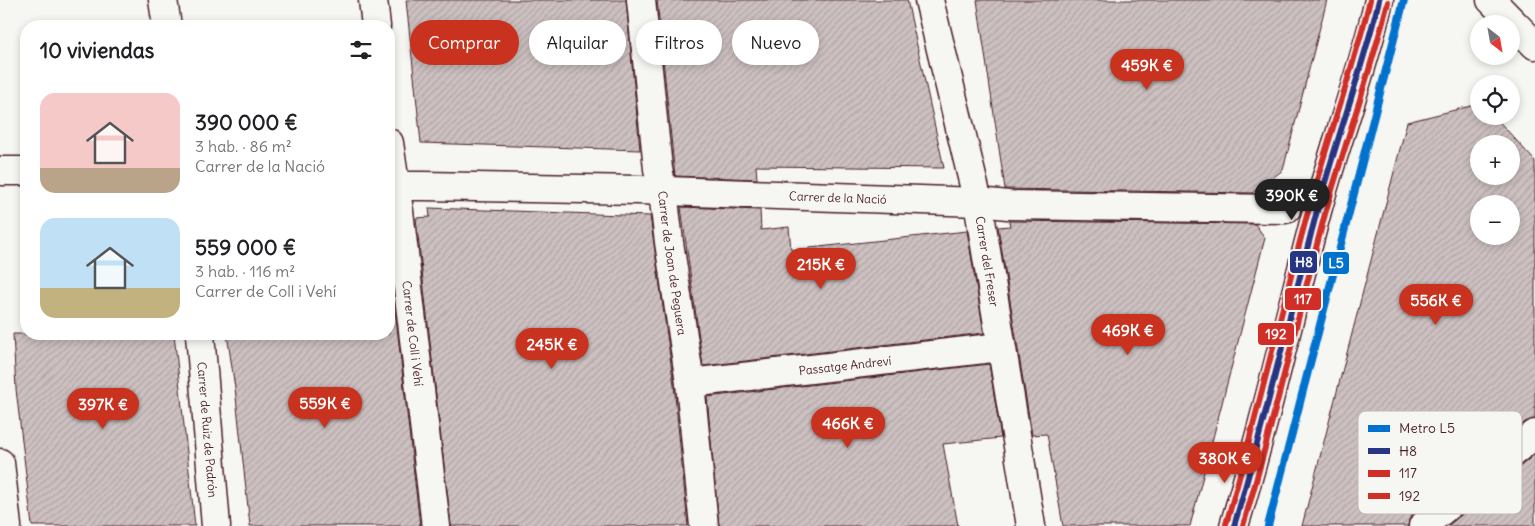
<!DOCTYPE html>
<html lang="es">
<head>
<meta charset="utf-8">
<style>
	:root { --surface:#fff; --page:#f2f2f2; --text:#202124; --muted:#757577; --accent:#c8321e }
	body { margin:0; font-family:Delius,sans-serif; background:var(--page); color:var(--text); height:100vh; display:flex; flex-direction:column; font-size:19px; white-space:nowrap }
	* { box-sizing:border-box; margin:0 }
	p { font-size:16px; color:var(--muted) }
	.icon { flex:none; width:28px; height:28px; fill:none; stroke:currentColor; stroke-width:2; stroke-linecap:round; stroke-linejoin:round }
	.map { position:relative; flex:1; overflow:hidden }
	.panel { position:absolute; left:20px; top:20px; width:375px; height:320px; display:flex; flex-direction:column; background:var(--surface); border-radius:20px; box-shadow:0 2px 8px #0003 }
	.panel>* { flex:none }
	.banner { position:absolute; left:410px; top:20px; width:475px; height:45px; display:flex; gap:10px }
	.needle { width:32px; rotate:149deg }
	.buttons { position:absolute; left:1470px; top:15px; display:grid; gap:10px }
	.buttons a { display:grid; place-items:center; width:50px; height:50px; border-radius:50%; background:var(--surface); box-shadow:0 2px 8px #0003; font-size:25px }
	.price { position:absolute; translate:-50% -42px; padding:0 11px; border-radius:18px; background:var(--accent); color:#fff; font-size:16px; line-height:32px; filter:drop-shadow(0 1px 2px #0008) }
	.price::after { content:''; position:absolute; left:50%; top:30px; width:15px; height:11px; margin-left:-8px; background:inherit; clip-path:polygon(0 0,100% 0,50% 100%) }
	.price.current { background:#222; color:#fff }
	ul { padding:0; list-style:none }
	li { display:flex; align-items:center; gap:15px; height:125px; padding:0 20px }
	li span { display:grid; place-items:center; flex:none; width:140px; height:100px; border-radius:15px; color:#555 }
	li>.icon { margin-inline-start:auto }
	span .icon { width:60px; height:60px; fill:#fffc; stroke-width:1 }
	li b { font-size:21px }
	h2 { display:flex; justify-content:space-between; align-items:center; height:60px; padding:0 20px; font-size:21px }
	.pill { padding:0 18px; border-radius:22px; background:var(--surface); box-shadow:0 2px 8px #0003; font-size:18px; line-height:45px }
	.pill.current { background:var(--accent); color:#fff }
	.map>svg:first-child { display:block }
	.building { fill:url(#building-hatch); stroke:#4a1f2b; fill-rule:evenodd }
	.lines { fill:none; stroke-linecap:round; stroke-linejoin:round }
	.minor-casing { stroke:#4a1f2b; stroke-width:31 }
	.major-casing { stroke:#4a1f2b; stroke-width:31 }
	.minor { stroke:#f6f6f2; stroke-width:28 }
	.major { stroke:#f6f6f2; stroke-width:28 }
	.bus-1-casing { stroke:#f6f6f2; stroke-width:10 }
	.bus-2-casing { stroke:#f6f6f2; stroke-width:10 }
	.bus-3-casing { stroke:#f6f6f2; stroke-width:10 }
	.bus-1 { stroke:#283583; stroke-width:6 }
	.bus-2 { stroke:#d02e26; stroke-width:6 }
	.bus-3 { stroke:#d02e26; stroke-width:6 }
	.metro-1-casing { stroke:#f6f6f2; stroke-width:11 }
	.metro-1 { stroke:#0072ce; stroke-width:8 }
	.labels { text-anchor:middle; dominant-baseline:central; stroke-width:4; stroke-linejoin:round; paint-order:stroke }
	.street-label { font-size:12px; fill:#4a1f2b; stroke:#f6f6f2 }
	.key { fill:#f6f6f2; stroke:#c2b6b6; stroke-width:1 }
	.key-label { font-size:14px; fill:#4a1f2b }
	.line-badge { stroke:#f6f6f2; stroke-width:2 }
	.badge-label { font-size:14px; text-anchor:middle; font-weight:bold; fill:#fff }
</style>
</head>
<body>
<div class="map">
<svg width="1535" height="526" viewBox="0 0 1535 526">
	<defs>
		<pattern id="building-hatch" width="6" height="6" patternUnits="userSpaceOnUse" patternTransform="scale(1.25)"><rect width="6" height="6" fill="#ccc1c0"/><path d="M-1 1l2-2M0 6l6-6M5 7l2-2" fill="none" stroke="#b1a5a5"/></pattern>
	</defs>
	<rect width="100%" height="100%" fill="#f6f6f2"/>
	<filter id="ink" filterUnits="userSpaceOnUse"><feTurbulence type="fractalNoise" baseFrequency=".02" numOctaves="2"/><feDisplacementMap in="SourceGraphic" scale="10" xChannelSelector="R" yChannelSelector="G"/><feConvolveMatrix kernelMatrix="1 2 1 2 8 2 1 2 1" color-interpolation-filters="sRGB"/></filter>
	<g filter="url(#ink)">
		<path class="building" d="M406 0H626L640 150 421 143Z
			M657 0H907L944 168 756 166 757 179 675 176Z
			M977 0H1327L1283 170 1252 193 1005 189Z
			M1479 104V116H1494L1535 161V419L1525 422 1413 514 1409 520 1408 526H1302L1407 122ZM1479 144H1511V176H1479ZM1479 204H1511V236H1479Z
			M681 207 760 210 761 230 789 227 791 250 967 231 984 333 703 366Z
			M429 208 650 216 674 385 688 526H451L416 218 430 217Z
			M1009 221 1255 224 1265 238 1190 526H1063L1047 434 1032 435 998 227 1010 226Z
			M389 258 420 526H250L235 388 227 334H389Z
			M13 334H174L195 526H32L16 389Z
			M989 364 1001 438 943 444 958 526H719L707 397Z
			M1535 454V526H1448Z"/>
		<g class="lines">
			<defs>
				<g id="minor">
					<path d="M163 0 167 26"/>
					<path d="M373 0 376 26"/>
					<path id="s1" d="M641 0 658 169 663 192 669 242 690 383 704 526"/>
					<path id="s2" d="M929 0 978 202 1031 526"/>
					<path id="s3" d="M389 143 399 211 436 526"/>
					<path d="M0 171H26"/>
					<path id="s4" d="M389 186H424L639 190 978 202 1008 205 1286 209"/>
					<path id="s5" d="M200 334 216 526"/>
					<path id="s6" d="M690 383 1001 347"/>
					<path d="M0 463 7 526"/>
					<path d="M1234 526C1266 422 1289 316 1317 211 1336 140 1363 72 1379 0"/>
					<path d="M1423 526 1535 434"/>
				</g>
				<path id="major" d="M1491 0 1535 45"/>
			</defs>
			<use href="#minor" class="minor-casing"/>
			<use href="#major" class="major-casing"/>
			<use href="#minor" class="minor"/>
			<use href="#major" class="major"/>
			<defs>
				<path id="bus-1" d="M1234 526C1265 422 1289 316 1317 211 1336 140 1362 71 1379 0"/>
				<path id="bus-2" d="M1243 526C1274 423 1297 318 1325 214 1345 143 1370 74 1388 2"/>
				<path id="bus-3" d="M1226 524C1257 419 1280 313 1309 208 1328 138 1353 70 1370 0"/>
			</defs>
			<use href="#bus-1" class="bus-1-casing"/>
			<use href="#bus-2" class="bus-2-casing"/>
			<use href="#bus-3" class="bus-3-casing"/>
			<use href="#bus-1" class="bus-1"/>
			<use href="#bus-2" class="bus-2"/>
			<use href="#bus-3" class="bus-3"/>
			<defs>
				<path id="metro-1" d="M1268 526 1404 0"/>
			</defs>
			<use href="#metro-1" class="metro-1-casing"/>
			<use href="#metro-1" class="metro-1"/>
		</g>
	</g>
	<g class="labels">
		<g class="street-label">
			<text stroke="none"><textPath href="#s4" startOffset="449">Carrer de la Nació</textPath></text>
			<text stroke="none"><textPath href="#s2" startOffset="268">Carrer del Freser</textPath></text>
			<text stroke="none"><textPath href="#s1" startOffset="265">Carrer de Joan de Peguera</textPath></text>
			<text stroke="none"><textPath href="#s3" startOffset="192">Carrer de Coll i Vehí</textPath></text>
			<text stroke="none"><textPath href="#s6" startOffset="156">Passatge Andreví</textPath></text>
			<text stroke="none"><textPath href="#s5" startOffset="96">Carrer de Ruiz de Padrón</textPath></text>
		</g>
	</g>
	<rect x="1358" y="411" width="164" height="103" rx="8" class="key"/>
	<rect x="1368" y="425" width="22" height="7" fill="#0072ce"/>
	<rect x="1368" y="448" width="22" height="6" fill="#283583"/>
	<rect x="1368" y="470" width="22" height="7" fill="#d02e26"/>
	<rect x="1368" y="493" width="22" height="6" fill="#d02e26"/>
	<g class="key-label">
		<text x="1399" y="433">Metro L5</text>
		<text x="1399" y="456">H8</text>
		<text x="1399" y="478">117</text>
		<text x="1399" y="501">192</text>
	</g>
	<g class="line-badge">
		<rect x="1289" y="250" width="29" height="24" rx="5" fill="#283583"/>
		<rect x="1322" y="251" width="28" height="24" rx="5" fill="#0072ce"/>
		<rect x="1284" y="287" width="38" height="24" rx="5" fill="#d02e26"/>
		<rect x="1257" y="322" width="38" height="24" rx="5" fill="#d02e26"/>
	</g>
	<g class="badge-label">
		<text x="1304" y="267">H8</text>
		<text x="1336" y="268">L5</text>
		<text x="1303" y="304">117</text>
		<text x="1276" y="339">192</text>
	</g>
</svg>
<div class="buttons">
<a><svg class="needle" viewBox="-14 -14 28 28"><path d="M0-13l5 13h-10z" fill="#e53935"/><path d="M0 13l5-13h-10z" fill="#757577"/></svg></a>
<a><svg class="icon" aria-label="locate" viewBox="0 0 24 24"><circle cx="12" cy="12" r="6"/><path d="M12 2v4M12 18v4M2 12h4M18 12h4"/></svg></a>
<a>+</a>
<a>−</a>
</div>
<b class="price" style="left:1147px;top:91px">459K €</b>
<b class="price current" style="left:1292px;top:221px">390K €</b>
<b class="price" style="left:821px;top:290px">215K €</b>
<b class="price" style="left:1436px;top:326px">556K €</b>
<b class="price" style="left:1128px;top:356px">469K €</b>
<b class="price" style="left:552px;top:370px">245K €</b>
<b class="price" style="left:325px;top:429px">559K €</b>
<b class="price" style="left:103px;top:430px">397K €</b>
<b class="price" style="left:848px;top:449px">466K €</b>
<b class="price" style="left:1225px;top:484px">380K €</b>
<div class="banner">
<a class="pill current">Comprar</a>
<a class="pill">Alquilar</a>
<a class="pill">Filtros</a>
<a class="pill">Nuevo</a>
</div>
<section class="panel">
<h2>10 viviendas<svg class="icon" aria-label="filters" viewBox="0 0 24 24"><path d="M4 7h16M4 17h16"/><circle cx="9" cy="7" r="2"/><circle cx="15" cy="17" r="2"/></svg></h2>
<ul>
<li><span style="background:linear-gradient(#f6c9c9 75%,#b9a48a 0)"><svg class="icon" aria-label="home" viewBox="0 0 24 24"><path d="M3 11l9-7 9 7M6 9v11h12V9"/></svg></span><div><b>390 000 €</b><p>3 hab. · 86 m²</p><p>Carrer de la Nació</p></div></li>
<li><span style="background:linear-gradient(#bfe0f5 70%,#c2b280 0)"><svg class="icon" aria-label="home" viewBox="0 0 24 24"><path d="M3 11l9-7 9 7M6 9v11h12V9"/></svg></span><div><b>559 000 €</b><p>3 hab. · 116 m²</p><p>Carrer de Coll i Vehí</p></div></li>
</ul>
</section>
</div>
</body>
</html>
